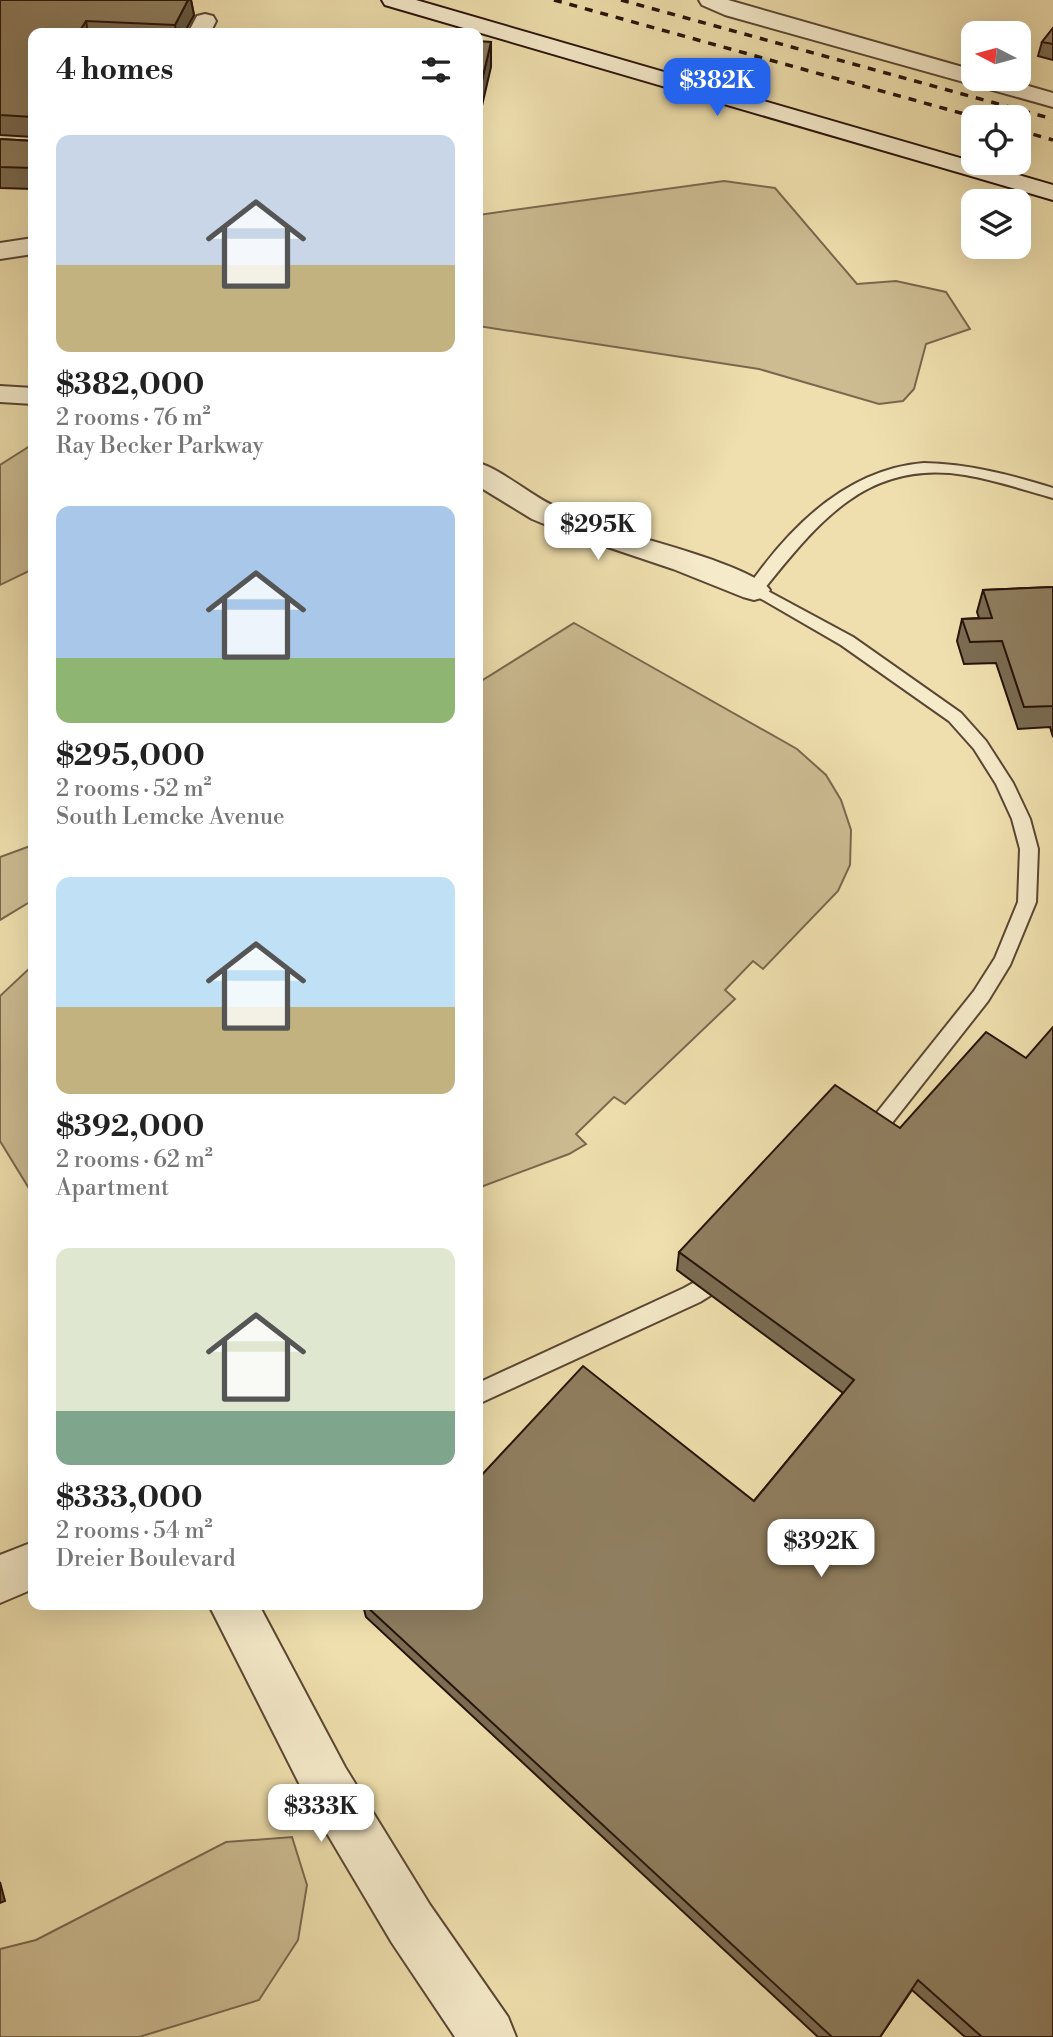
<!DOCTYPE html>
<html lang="en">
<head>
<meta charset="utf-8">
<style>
	:root { --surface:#fff; --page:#f2f2f2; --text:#222; --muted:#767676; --accent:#2563eb }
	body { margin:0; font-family:"Libre Bodoni",serif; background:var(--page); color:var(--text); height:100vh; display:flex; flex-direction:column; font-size:26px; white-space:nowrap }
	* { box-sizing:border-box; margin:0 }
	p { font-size:23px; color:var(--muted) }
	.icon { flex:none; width:38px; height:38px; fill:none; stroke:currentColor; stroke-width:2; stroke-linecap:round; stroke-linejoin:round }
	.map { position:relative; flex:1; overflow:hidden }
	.sheet { position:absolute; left:28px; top:28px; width:455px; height:1582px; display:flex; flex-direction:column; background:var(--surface); border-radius:14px; box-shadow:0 7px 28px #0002 }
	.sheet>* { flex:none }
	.needle { width:46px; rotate:276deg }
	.buttons { position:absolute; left:961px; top:21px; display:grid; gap:14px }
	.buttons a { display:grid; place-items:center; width:70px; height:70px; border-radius:14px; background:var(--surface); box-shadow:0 7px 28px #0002; font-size:35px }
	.price { position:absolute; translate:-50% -60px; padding:0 16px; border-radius:14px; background:#fff; color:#222; font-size:23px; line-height:46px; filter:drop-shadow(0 2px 4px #0008) }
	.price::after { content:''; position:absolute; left:50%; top:42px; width:21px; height:16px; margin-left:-10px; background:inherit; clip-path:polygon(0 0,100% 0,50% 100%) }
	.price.selected { background:var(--accent); color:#fff }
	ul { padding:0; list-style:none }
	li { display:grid; align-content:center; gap:14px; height:371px; padding:0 28px }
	li span { display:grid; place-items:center; height:217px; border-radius:14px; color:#555 }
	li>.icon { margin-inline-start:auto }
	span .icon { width:126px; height:126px; fill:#fffc; stroke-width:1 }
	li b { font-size:30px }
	h2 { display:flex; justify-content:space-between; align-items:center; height:84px; padding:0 28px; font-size:30px }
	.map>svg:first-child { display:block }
	.green { fill:#cdbc92; stroke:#7a684e; stroke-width:2 }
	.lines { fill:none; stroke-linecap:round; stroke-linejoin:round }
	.service-casing { stroke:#5a4733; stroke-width:4 }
	.minor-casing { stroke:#5a4733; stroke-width:4 }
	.secondary-casing { stroke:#28140a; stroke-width:4 }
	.service { fill:#f5eaca; fill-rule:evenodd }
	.minor { fill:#f5eaca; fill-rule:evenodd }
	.secondary { fill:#f5eaca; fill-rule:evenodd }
	.rail { stroke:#28140a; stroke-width:3.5; stroke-dasharray:8 8; stroke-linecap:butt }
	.wall { fill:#7b6c52; stroke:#28140a; stroke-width:2 }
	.shaded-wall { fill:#645842; stroke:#28140a; stroke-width:2 }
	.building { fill:#8f7e5f; stroke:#28140a; stroke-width:2 }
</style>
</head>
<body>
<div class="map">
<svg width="1053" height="2037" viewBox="0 0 1053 2037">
	<rect width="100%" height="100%" fill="#efdfae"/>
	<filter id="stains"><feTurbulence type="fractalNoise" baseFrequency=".00286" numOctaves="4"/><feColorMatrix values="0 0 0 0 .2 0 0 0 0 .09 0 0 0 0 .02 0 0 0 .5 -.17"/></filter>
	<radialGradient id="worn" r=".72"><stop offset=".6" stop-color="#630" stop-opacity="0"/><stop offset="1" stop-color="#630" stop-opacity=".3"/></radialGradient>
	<path class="green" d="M724 181 775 188 857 284 896 281 946 292 970 329 926 344 914 389 903 401 879 404 759 369 478 326V215Z
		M33 444V569L0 585V465Z
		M574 623 797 749 826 775 841 800 851 830 850 865 838 891 763 969 753 961 725 990 735 999 625 1104 614 1097 576 1134 586 1144 569 1154 478 1188V683Z
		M33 845V900L0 920V857Z
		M33 965V1195L0 1141V996Z
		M292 1837 307 1885 298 1940 259 2000 139 2037H0V1949L36 1940 226 1842Z"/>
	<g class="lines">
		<defs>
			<path id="service" d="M924 463C969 464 1011 475 1053 488V498C1024 490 995 480 965 475 868 459 819 521 764 589L853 637 961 713 986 741 1013 783 1030 819 1038 849 1036 902 1010 965 988 1001 877 1142 870 1144 863 1142 860 1136 863 1130 974 991 995 958 1018 902 1020 849 1012 819 996 784 974 749 949 721 841 645 746 590C788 528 847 469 924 463Z
				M724 1266 732 1268 735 1275 732 1282 700 1302 478 1404V1383L684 1288Z"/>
			<path id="minor" d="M699 0H728L973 70V79H1004L1053 93V107L725 15 702 5Z
				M205 14 213 16 216 21 210 33H188L197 16Z
				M33 238V254L0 259V243Z
				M0 386 33 388V404L0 402Z
				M478 463C499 468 529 494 552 505 581 519 612 529 642 538 669 546 757 570 770 590L765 597 754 600 743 597 673 569 566 533 532 519 478 486Z
				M33 1542V1589L0 1603V1555Z
				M209 1605H259L345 1767 430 1905 508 2017 516 2037H455L392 1943 309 1803Z"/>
			<path id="secondary" d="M382 0H416L1053 185V200L385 5Z"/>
		</defs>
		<use href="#service" class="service-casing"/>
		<use href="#minor" class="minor-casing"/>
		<use href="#secondary" class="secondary-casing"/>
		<use href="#service" class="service"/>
		<use href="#minor" class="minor"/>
		<use href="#secondary" class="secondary"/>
		<path class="rail" d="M554 0 975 117
			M621 0 1053 119
			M1018 130 1053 140"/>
	</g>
	<path class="wall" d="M0 0H191L194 15 184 33H33V137L0 135Z
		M1053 28V60L1038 56 1042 42Z
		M0 139 33 141V189L0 188Z
		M1053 587V737L1050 727 1018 729 996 663 964 664 957 641 962 619 979 618 977 612 983 590Z
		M1026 1058 1053 2037H965L912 1990 880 2037H818L366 1617 363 1605H478L754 1501 843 1393 677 1270 679 1252Z"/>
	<path class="shaded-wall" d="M188 0H191L194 15 184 33H176L175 25Z
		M86 21 88 33 79 32Z
		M491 42V67L478 123V97Z
		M0 1882 5 1901 0 1903Z"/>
	<path class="building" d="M0 0H188L175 25 86 21 79 32 93 33H33V117L0 115Z
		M1053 28V44L1042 42Z
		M478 41 491 42 478 97Z
		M0 139 33 141V168L0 167Z
		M1053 587V706L1024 707 1002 641 970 642 962 619 992 618 983 590Z
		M1053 1027V2037H982L918 1980 880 2037H832L365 1605H478V1479L583 1366 754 1501 854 1380 679 1252 835 1085 900 1128 986 1032 1026 1058Z"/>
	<rect width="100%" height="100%" filter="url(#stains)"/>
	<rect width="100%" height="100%" fill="url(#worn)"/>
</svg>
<div class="buttons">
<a><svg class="needle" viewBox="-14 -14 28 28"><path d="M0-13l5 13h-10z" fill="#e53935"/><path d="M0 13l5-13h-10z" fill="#767676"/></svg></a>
<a><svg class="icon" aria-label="locate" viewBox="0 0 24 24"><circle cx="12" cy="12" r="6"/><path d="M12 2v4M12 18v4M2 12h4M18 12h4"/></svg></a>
<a><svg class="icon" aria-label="layers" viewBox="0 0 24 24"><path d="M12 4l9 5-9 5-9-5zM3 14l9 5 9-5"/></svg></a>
</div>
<b class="price selected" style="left:717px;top:118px">$382K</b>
<b class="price" style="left:598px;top:562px">$295K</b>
<b class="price" style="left:821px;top:1579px">$392K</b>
<b class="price" style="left:321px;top:1844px">$333K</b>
<section class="sheet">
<h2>4 homes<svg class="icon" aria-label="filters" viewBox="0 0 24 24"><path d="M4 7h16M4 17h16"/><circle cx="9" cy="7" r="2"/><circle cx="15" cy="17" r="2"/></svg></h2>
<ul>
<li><span style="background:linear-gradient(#c9d6e8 60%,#c2b280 0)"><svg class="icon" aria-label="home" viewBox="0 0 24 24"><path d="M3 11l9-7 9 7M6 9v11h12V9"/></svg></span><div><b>$382,000</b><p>2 rooms · 76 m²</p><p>Ray Becker Parkway</p></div></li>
<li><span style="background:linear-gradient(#a9c7e8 70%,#8fb573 0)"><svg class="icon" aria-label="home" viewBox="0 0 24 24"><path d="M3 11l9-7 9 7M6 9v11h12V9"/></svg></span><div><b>$295,000</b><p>2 rooms · 52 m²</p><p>South Lemcke Avenue</p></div></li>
<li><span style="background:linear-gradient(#bfe0f5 60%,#c2b280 0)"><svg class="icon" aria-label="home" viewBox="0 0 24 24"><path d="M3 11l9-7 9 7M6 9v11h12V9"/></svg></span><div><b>$392,000</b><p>2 rooms · 62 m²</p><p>Apartment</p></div></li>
<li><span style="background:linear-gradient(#dfe7d0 75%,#7fa58c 0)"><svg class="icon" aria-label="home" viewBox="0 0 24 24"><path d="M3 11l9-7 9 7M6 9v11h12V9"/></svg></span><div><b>$333,000</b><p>2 rooms · 54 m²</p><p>Dreier Boulevard</p></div></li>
</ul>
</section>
</div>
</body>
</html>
